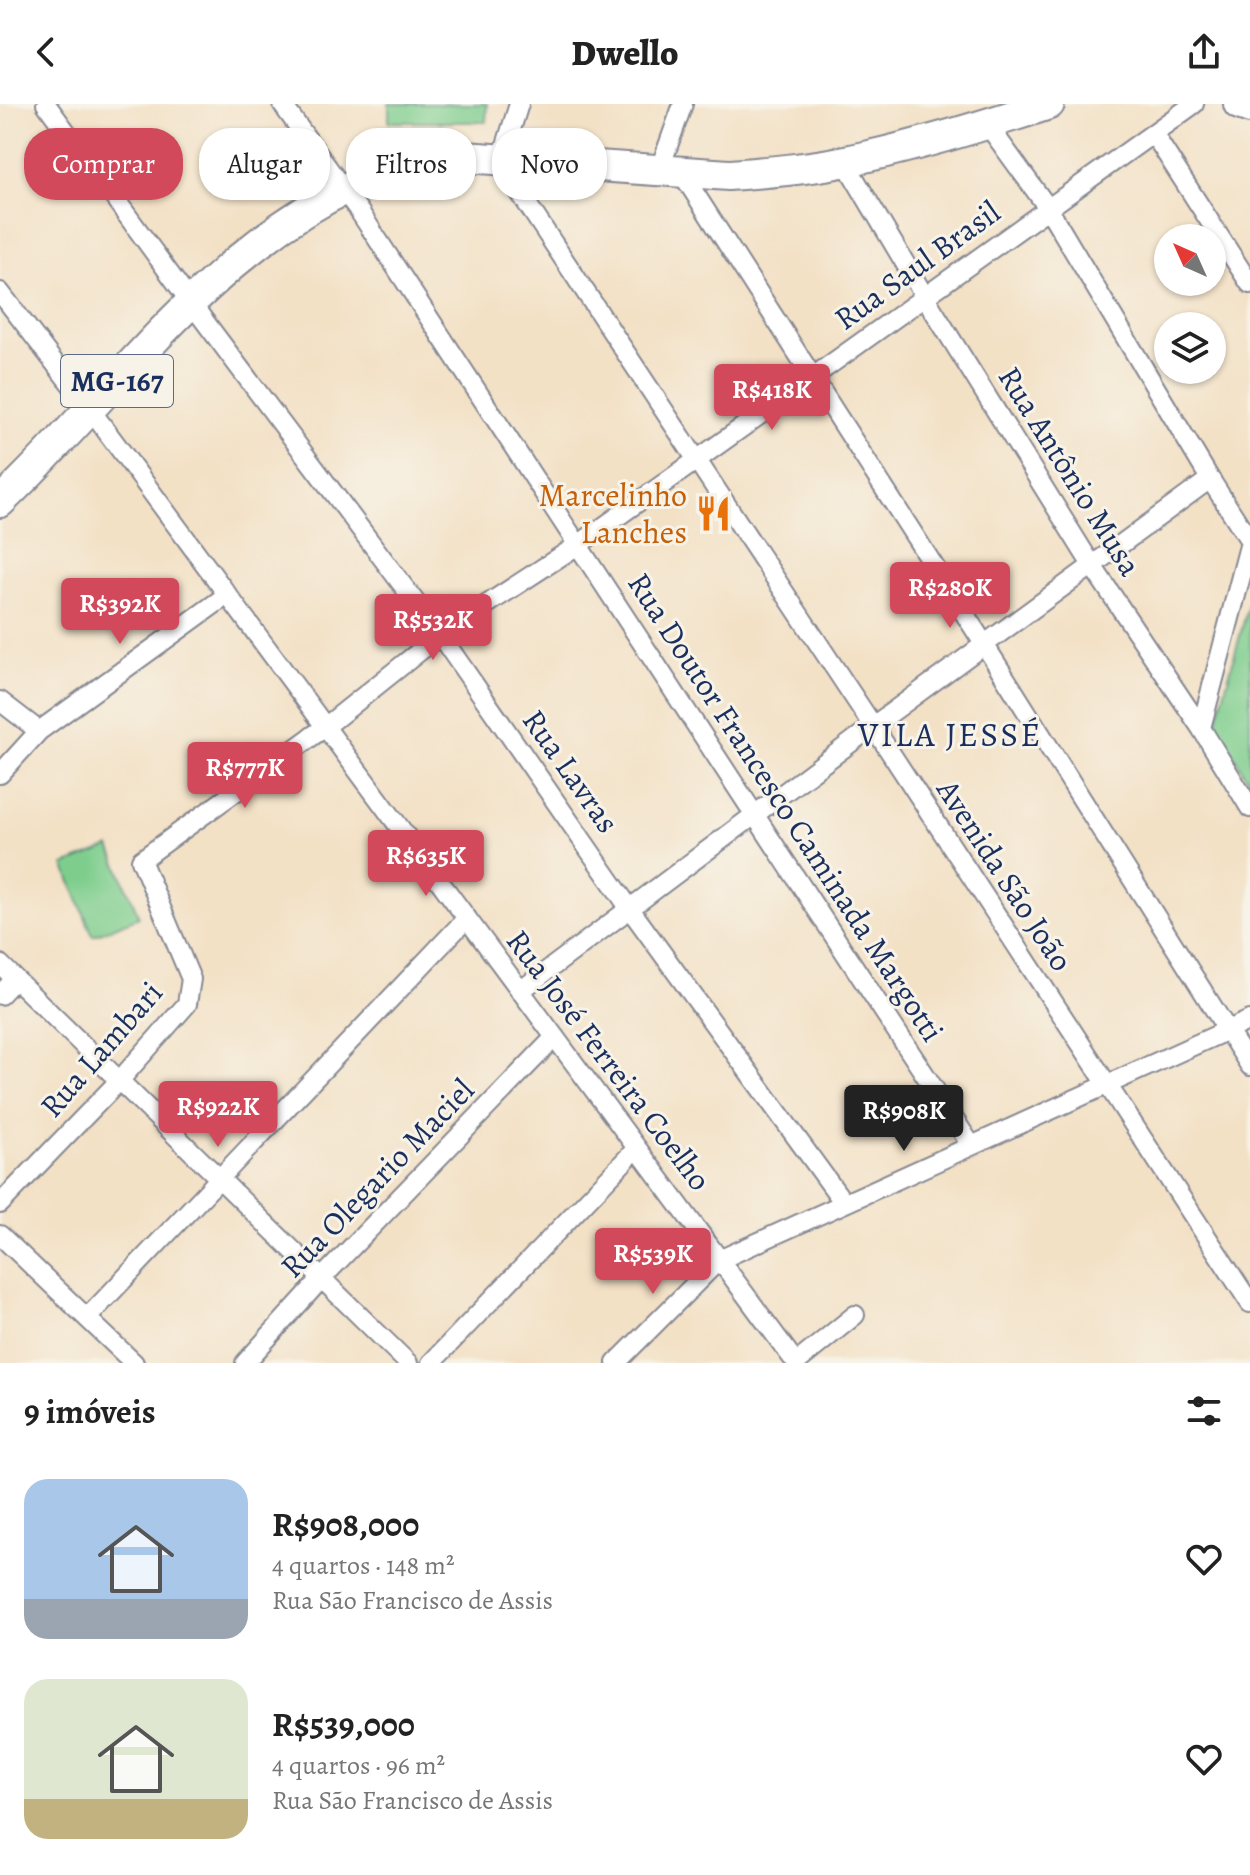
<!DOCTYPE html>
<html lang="pt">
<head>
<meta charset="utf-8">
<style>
	:root { --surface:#fff; --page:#f2f2f2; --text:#222; --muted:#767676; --accent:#d1495b }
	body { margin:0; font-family:Alegreya,serif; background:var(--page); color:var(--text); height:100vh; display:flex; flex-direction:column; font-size:30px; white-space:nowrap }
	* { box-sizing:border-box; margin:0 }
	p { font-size:26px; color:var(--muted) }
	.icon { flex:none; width:44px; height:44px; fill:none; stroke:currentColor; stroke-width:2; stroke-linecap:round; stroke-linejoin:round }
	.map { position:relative; height:1259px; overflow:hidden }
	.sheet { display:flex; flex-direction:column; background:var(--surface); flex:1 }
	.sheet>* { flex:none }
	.banner { position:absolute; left:24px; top:24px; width:800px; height:72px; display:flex; gap:16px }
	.needle { width:52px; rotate:315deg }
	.buttons { position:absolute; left:1154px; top:120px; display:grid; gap:16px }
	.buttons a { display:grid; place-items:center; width:72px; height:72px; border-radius:50%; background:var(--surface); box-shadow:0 2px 6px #0004; font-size:40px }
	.price { position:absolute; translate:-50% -68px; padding:0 18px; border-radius:8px; background:var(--accent); color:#fff; font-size:26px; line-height:52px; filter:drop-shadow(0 2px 4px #0008) }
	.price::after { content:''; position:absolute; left:50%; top:48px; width:24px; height:18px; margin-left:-12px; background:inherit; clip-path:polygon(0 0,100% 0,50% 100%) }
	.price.selected { background:#222; color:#fff }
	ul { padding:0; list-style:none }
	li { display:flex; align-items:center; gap:24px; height:200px; padding:0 24px }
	li span { display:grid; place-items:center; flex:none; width:224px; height:160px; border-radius:24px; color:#555 }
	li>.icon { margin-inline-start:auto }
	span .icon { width:96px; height:96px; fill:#fffc; stroke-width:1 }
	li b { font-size:34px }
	h2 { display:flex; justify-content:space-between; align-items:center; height:96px; padding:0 24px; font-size:34px }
	.chip { padding:0 28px; border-radius:32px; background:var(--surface); box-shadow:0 2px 6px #0004; font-size:28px; line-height:72px }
	.chip.selected { background:var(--accent); color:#fff }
	header { display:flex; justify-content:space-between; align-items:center; height:104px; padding:0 24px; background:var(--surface); font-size:36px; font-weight:800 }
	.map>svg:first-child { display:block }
	.green { fill:#7ecd8d; stroke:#4c7e76; stroke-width:2 }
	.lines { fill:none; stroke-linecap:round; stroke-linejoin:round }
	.street-casing { stroke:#878892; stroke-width:22 }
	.primary-casing { stroke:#878892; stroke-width:34 }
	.street { stroke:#fff; stroke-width:18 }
	.primary { stroke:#fff; stroke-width:30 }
	.labels { text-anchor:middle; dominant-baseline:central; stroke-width:6; stroke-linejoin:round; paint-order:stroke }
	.shield { fill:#f7f3e8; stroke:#5d6a87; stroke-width:2 }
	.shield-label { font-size:30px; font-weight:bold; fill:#1b2f5e }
	.street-label { font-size:32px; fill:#1b2f5e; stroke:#f7f3e8 }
	.food-label { font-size:32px; fill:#c56008; stroke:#f7f3e8; text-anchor:end }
	.neighbourhood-label { font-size:34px; letter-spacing:2px; fill:#1b2f5e; stroke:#f7f3e8 }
</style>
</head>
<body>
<header><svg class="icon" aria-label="back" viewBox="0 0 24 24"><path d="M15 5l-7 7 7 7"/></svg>Dwello<svg class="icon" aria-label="share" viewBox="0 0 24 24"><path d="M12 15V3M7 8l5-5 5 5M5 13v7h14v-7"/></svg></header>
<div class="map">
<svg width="1250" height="1259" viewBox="0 0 1250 1259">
	<rect width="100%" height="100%" fill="#f7f3e8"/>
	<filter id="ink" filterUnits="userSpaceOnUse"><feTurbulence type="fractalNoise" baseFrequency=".0125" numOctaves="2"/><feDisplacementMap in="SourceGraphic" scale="16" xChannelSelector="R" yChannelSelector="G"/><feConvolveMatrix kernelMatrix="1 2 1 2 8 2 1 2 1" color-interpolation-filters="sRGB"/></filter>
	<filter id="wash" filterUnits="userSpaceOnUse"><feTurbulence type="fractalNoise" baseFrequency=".006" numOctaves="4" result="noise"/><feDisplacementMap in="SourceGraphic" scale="32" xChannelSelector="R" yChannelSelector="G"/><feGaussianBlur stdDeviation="1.8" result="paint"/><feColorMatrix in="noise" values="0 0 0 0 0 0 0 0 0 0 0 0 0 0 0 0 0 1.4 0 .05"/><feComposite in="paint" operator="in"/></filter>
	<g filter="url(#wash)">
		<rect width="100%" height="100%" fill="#f3e1c6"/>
		<path class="green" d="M389 0H487L486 18H389Z
			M1250 495V676L1247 675 1216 619Z
			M110 743 139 813 93 832 64 761Z"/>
	</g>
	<g filter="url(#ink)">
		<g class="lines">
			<defs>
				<path id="street" d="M46 0 191 199 440 531 630 805 844 1099
					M282 0 359 107 971 1041
					M519 0 502 54 508 71 873 622 1250 1199
					M987 20 1048 104 1210 375 1250 437
					M1153 29 1250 180
					M845 58 925 193 1093 463 1201 624 1250 704
					M659 67 683 0
					M681 68 984 540 1250 962
					M0 188 90 305 796 1259
					M0 597 39 627
					M1201 624 1250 438
					M0 670 39 627 227 491
					M0 860 408 1259
					M520 887 873 622 1210 375
					M0 891 15 875
					M0 1100 119 977 187 900 191 875 141 756 325 623 440 531 578 441 1194 0
					M0 1131 134 1259
					M87 1214 467 814
					M245 1259 321 1175 555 933
					M431 1259 637 1044
					M616 1259 719 1156 1250 916
					M796 1259 855 1211"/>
				<path id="primary" d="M1239 0 1250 4
					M0 398C135 271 252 82 450 52L729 71C768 68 808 65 846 57 915 43 983 22 1049 0"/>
			</defs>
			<use href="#street" class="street-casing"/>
			<use href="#primary" class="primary-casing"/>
			<use href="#street" class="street"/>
			<use href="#primary" class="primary"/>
		</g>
	</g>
	<defs>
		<symbol id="restaurant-bare" viewBox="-9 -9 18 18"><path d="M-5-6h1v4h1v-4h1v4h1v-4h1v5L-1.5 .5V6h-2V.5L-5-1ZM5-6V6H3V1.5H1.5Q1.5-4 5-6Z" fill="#e8710a" stroke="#f7f3e8" stroke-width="2.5" paint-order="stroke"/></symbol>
	</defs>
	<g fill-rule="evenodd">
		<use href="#restaurant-bare" x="688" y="384" width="51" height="51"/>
	</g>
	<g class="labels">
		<rect class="shield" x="61" y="251" width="112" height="52" rx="6"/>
		<g class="shield-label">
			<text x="117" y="277">MG-167</text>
		</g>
		<g class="street-label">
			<text transform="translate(917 161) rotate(-36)">Rua Saul Brasil</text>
			<text transform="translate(1070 367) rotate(58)">Rua Antônio Musa</text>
			<text transform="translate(571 667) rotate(55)">Rua Lavras</text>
			<text transform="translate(786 703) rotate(57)">Rua Doutor Francesco Caminada Margotti</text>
			<text transform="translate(1005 771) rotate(57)">Avenida São João</text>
			<text transform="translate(101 945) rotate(-49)">Rua Lambari</text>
			<text transform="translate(609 956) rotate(53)">Rua José Ferreira Coelho</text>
			<text transform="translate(377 1074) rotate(-46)">Rua Olegario Maciel</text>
		</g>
		<g class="food-label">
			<text x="687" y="391">Marcelinho<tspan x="687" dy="37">Lanches</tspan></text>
		</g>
		<g class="neighbourhood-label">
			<text x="950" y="630">VILA JESSÉ</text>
		</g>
	</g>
</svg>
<div class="buttons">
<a><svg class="needle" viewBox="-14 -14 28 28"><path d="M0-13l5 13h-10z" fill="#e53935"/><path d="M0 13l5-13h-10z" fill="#767676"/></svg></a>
<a><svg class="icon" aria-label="layers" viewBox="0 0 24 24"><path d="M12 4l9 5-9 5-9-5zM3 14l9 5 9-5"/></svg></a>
</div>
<b class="price" style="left:772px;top:328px">R$418K</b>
<b class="price" style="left:950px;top:526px">R$280K</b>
<b class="price" style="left:120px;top:542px">R$392K</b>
<b class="price" style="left:433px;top:558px">R$532K</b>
<b class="price" style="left:245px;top:706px">R$777K</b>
<b class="price" style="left:426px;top:794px">R$635K</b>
<b class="price" style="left:218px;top:1045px">R$922K</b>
<b class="price selected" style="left:904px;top:1049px">R$908K</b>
<b class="price" style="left:653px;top:1192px">R$539K</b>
<div class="banner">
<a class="chip selected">Comprar</a>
<a class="chip">Alugar</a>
<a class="chip">Filtros</a>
<a class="chip">Novo</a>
</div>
</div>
<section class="sheet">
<h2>9 imóveis<svg class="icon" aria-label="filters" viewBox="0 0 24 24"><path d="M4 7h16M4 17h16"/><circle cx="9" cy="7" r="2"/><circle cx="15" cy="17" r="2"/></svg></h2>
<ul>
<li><span style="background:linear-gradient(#a9c7e8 75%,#9aa5b1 0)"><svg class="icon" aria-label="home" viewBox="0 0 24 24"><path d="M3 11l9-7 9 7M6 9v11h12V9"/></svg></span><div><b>R$908,000</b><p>4 quartos · 148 m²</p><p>Rua São Francisco de Assis</p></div><svg class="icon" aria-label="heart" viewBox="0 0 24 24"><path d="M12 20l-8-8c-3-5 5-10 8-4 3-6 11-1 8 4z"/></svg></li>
<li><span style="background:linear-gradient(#dfe7d0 75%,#c2b280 0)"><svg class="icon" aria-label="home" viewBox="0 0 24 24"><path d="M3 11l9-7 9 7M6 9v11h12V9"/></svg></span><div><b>R$539,000</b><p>4 quartos · 96 m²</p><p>Rua São Francisco de Assis</p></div><svg class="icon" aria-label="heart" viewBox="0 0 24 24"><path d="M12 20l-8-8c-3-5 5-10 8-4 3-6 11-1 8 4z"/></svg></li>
</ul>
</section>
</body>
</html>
